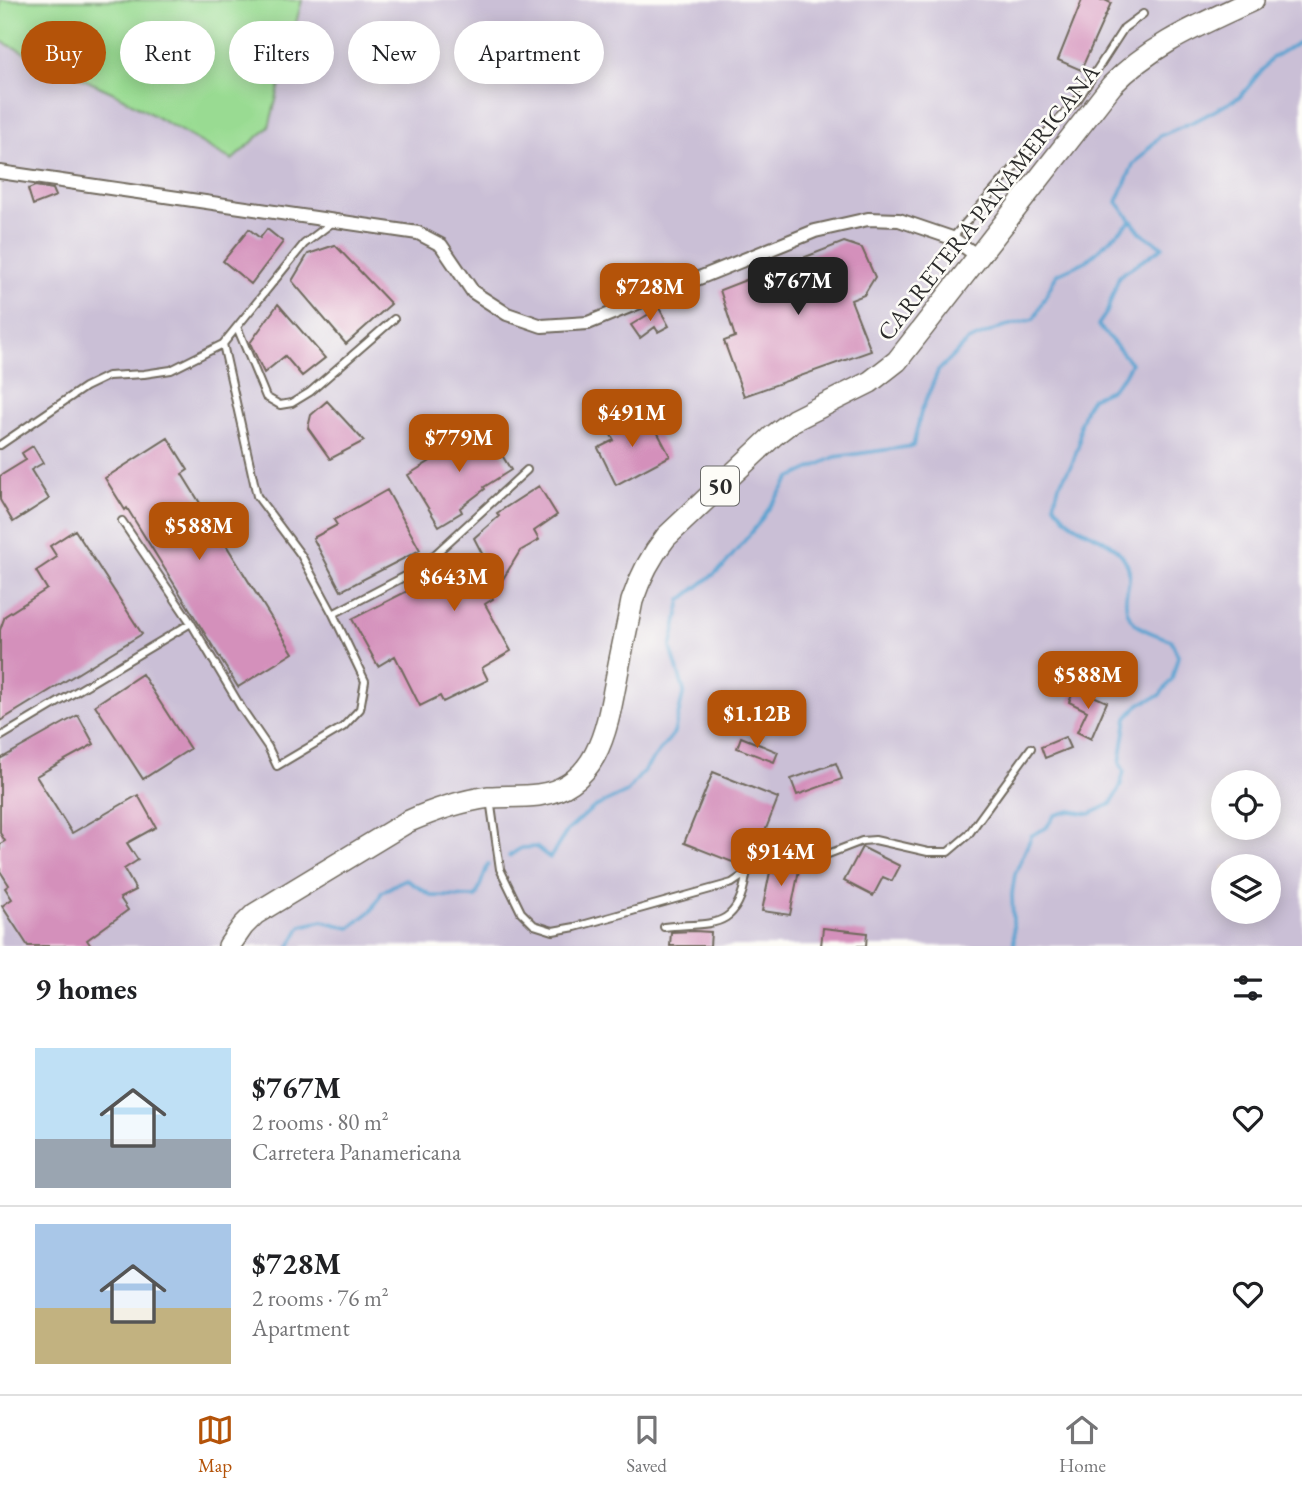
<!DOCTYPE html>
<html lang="en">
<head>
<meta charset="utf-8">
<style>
	:root { --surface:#fff; --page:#f6f6f6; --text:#202124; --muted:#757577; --line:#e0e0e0; --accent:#b45309 }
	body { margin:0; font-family:"EB Garamond",serif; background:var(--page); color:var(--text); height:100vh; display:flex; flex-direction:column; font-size:26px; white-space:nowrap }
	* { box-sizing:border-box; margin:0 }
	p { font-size:23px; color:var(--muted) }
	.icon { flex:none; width:38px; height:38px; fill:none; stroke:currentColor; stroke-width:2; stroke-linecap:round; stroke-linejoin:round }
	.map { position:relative; height:946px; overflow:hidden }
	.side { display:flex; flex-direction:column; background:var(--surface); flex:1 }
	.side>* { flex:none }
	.hud { position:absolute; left:21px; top:21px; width:700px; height:63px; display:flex; gap:14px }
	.fabs { position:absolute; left:1211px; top:770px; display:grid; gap:14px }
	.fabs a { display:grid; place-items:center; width:70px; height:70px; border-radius:50%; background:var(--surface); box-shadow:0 4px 18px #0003; font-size:35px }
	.price { position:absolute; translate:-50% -60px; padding:0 16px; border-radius:14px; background:var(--accent); color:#fff; font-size:23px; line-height:46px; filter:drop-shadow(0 2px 4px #0008) }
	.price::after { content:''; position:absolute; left:50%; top:42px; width:21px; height:16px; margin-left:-10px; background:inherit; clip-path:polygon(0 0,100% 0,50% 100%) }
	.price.current { background:#222; color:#fff }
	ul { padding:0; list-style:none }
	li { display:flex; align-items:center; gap:21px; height:175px; padding:0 35px }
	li+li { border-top:2px solid var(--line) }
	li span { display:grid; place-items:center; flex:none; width:196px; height:140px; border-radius:0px; color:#555 }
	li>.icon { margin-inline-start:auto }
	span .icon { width:84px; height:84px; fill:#fffc; stroke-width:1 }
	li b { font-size:30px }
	h2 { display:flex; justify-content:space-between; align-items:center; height:84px; padding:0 35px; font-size:30px }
	.chip { padding:0 24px; border-radius:32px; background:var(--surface); box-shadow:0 4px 18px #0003; font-size:24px; line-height:63px }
	.chip.current { background:var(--accent); color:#fff }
	.menu { display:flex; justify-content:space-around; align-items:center; height:98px; border-top:2px solid var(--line); background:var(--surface); font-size:19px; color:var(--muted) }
	.menu a { display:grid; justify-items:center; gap:4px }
	.menu .current { color:var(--accent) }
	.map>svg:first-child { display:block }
	.industrial { fill:#cabfd6; fill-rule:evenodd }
	.green { fill:#99db92; stroke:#62835e; stroke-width:2 }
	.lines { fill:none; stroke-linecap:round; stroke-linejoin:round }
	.stream { stroke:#58a2d0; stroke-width:3.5 }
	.building { fill:#d490bb }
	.service-casing { stroke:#70695d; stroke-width:10 }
	.minor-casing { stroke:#70695d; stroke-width:16 }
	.trunk-casing { stroke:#70695d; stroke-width:24 }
	.service { stroke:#fff; stroke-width:6 }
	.minor { stroke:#fff; stroke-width:12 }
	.trunk { stroke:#fff; stroke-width:21 }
	.labels { text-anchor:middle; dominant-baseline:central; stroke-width:5; stroke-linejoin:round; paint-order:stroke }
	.shield { fill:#fdfcf7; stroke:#6a6a68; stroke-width:2 }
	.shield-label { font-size:23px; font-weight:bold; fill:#2b2b2b }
	.street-label { font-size:24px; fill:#2b2b2b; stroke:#fdfcf7 }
</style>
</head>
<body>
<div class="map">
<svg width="1302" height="946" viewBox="0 0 1302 946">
	<rect width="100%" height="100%" fill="#fdfcf7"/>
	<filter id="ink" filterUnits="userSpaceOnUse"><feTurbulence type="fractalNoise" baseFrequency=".0143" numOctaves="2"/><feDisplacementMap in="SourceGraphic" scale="14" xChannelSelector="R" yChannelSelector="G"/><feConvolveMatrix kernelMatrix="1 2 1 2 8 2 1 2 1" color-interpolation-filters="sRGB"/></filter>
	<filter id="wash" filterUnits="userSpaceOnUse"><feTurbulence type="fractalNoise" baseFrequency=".00686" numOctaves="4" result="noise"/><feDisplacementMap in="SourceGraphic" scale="28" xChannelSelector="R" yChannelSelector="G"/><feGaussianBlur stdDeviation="1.57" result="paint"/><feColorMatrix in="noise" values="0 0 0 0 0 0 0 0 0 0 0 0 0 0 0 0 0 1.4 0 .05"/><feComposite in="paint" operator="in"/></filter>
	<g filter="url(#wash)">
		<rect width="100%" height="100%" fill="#f0dcba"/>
		<path class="industrial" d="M302 0H1302V946H0V41L114 93 269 127ZM1223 782H1269V828H1223ZM1223 866H1269V912H1223Z"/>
		<path class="green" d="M0 0H302L269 127 232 160 114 93 0 41Z"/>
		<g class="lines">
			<path class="stream" d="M509 856 521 848 536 847 550 858 567 831 593 808 627 792 674 733 684 691 671 648 681 600 723 567 759 523 790 478 835 457 913 446 921 412 938 371 968 341 1002 327 1034 319 1057 274 1086 261 1131 221
				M290 946 301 926 323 921 350 928 372 910 382 892 405 879 432 896 476 897 488 864
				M1014 946 1012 894 1015 874 1032 835 1046 828 1055 815 1070 811 1090 814 1111 804 1120 787 1124 771 1120 763 1127 718 1139 704 1159 696 1172 679 1178 656 1171 640C1146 631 1120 625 1127 591 1129 579 1132 572 1125 560 1113 540 1091 536 1073 524 1065 519 1060 511 1054 504L1059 485 1072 464 1079 444 1080 424 1086 407 1092 398 1110 390 1124 376 1131 363 1098 325 1107 312 1119 276 1163 247 1141 233 1117 202 1133 165 1160 136 1199 119 1240 97 1272 58 1302 40"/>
		</g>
		<g id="blocks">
			<path class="building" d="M1082 0H1105L1111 3 1081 70 1058 60Z
				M35 186 53 189 56 196 33 205 28 189Z
				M249 229 260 238 267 229 283 242 251 284 223 261Z
				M844 242 862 248 875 277 864 295 851 300 871 351 744 396 724 341 735 337 720 290Z
				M335 245 391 304 346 344 292 281 308 254Z
				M278 304 325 358 302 376 285 356 264 373 250 343Z
				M659 308 669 326 658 332 655 327 640 338 631 325Z
				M327 401 364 441 330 459 308 428 311 415Z
				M622 415 631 431 651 420 670 456 616 485 598 448 614 440 605 425Z
				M483 424 511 470 484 487 485 489 460 508 462 512 439 526 408 475 432 460 430 457 452 442Z
				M168 438 188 470 182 474 293 653 238 687 127 508 125 510 105 478Z
				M33 446 43 463 31 470 49 499 13 522 0 500V476L26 460 22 453Z
				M539 486 557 515 534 531 539 540 520 551 492 597 493 599 485 604 511 651 482 668 488 680 443 702 440 696 420 706 395 656 378 666 352 619 437 576 445 592 489 567 474 538 499 516 497 513Z
				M387 490 420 550 341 591 313 538 337 525 334 520Z
				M75 530 142 634 0 721V630L5 616 47 589 36 571 57 557 50 546Z
				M142 674 190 749 143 779 95 705Z
				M1075 688 1107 702 1091 739 1077 732 1087 711 1069 702Z
				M78 715 94 744 36 776 72 833 138 795 156 827 127 843 138 860 124 869 136 890 120 898 128 910 87 940 91 946H28L2 906 12 899 5 888 9 885 0 871V844L5 841 0 833V759Z
				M741 737 778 752 774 762 737 748Z
				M1065 737 1070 748 1045 758 1041 747Z
				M836 763 842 779 797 795 791 779Z
				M713 772 778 798 753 862 745 867 684 843Z
				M787 832 805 838 799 853 781 849Z
				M862 847 900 866 892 881 883 877 873 896 844 881Z
				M777 860 800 865 790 915 762 911 770 872 775 873Z
				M823 928 867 933 866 946H821Z
				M694 931 711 932 710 946H670L671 932Z"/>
		</g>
	</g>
	<g filter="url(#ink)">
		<use href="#blocks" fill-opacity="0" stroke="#70695d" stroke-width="2"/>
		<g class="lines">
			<defs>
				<path id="service" d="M953 237 1025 155 1078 99 1124 28 1143 14
					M237 327 266 397 280 405 292 403 310 392 394 319
					M0 445 85 387 108 376 144 374 171 370 223 344
					M122 521 191 623 242 709 268 747 277 766 343 727 360 709 365 681 333 614 301 555 257 496 223 344 304 244 333 222
					M333 614 419 569 527 470
					M0 737 191 623
					M490 799 500 869 521 912 534 925 553 931 575 927 732 883 775 854 810 861 862 841 875 840 928 852H948L968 835 1031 748
					M664 927C711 922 737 932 746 876"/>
				<path id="minor" d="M0 172 418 233 441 245 473 292 507 314 542 326 588 323 815 231 868 219 899 220 952 238 979 257"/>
				<path id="trunk" d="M229 946 243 926 255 914 407 822C434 810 461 801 489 797 505 796 522 797 538 795 598 787 607 728 616 680 621 653 627 627 632 601 640 577 650 557 666 537L773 436 794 420 870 382 897 361 1112 85C1153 43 1200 25 1253 0"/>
			</defs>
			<use href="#service" class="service-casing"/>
			<use href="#minor" class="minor-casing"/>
			<use href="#trunk" class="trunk-casing"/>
			<use href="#service" class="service"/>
			<use href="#minor" class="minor"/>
			<use href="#trunk" class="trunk"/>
		</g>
	</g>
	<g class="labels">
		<rect class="shield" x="701" y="466.5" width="38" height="39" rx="5"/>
		<g class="shield-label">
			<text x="720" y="486">50</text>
		</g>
		<g class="street-label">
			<text transform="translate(988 202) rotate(-52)">CARRETERA PANAMERICANA</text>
		</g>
	</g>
</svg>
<div class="fabs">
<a><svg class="icon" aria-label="locate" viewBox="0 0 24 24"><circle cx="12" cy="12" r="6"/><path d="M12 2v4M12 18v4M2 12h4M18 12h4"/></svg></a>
<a><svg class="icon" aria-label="layers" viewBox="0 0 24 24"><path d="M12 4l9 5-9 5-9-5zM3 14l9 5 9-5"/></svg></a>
</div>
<b class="price current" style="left:798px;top:317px">$767M</b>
<b class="price" style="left:650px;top:323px">$728M</b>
<b class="price" style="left:632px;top:449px">$491M</b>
<b class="price" style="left:459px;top:474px">$779M</b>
<b class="price" style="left:199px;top:562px">$588M</b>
<b class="price" style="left:454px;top:613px">$643M</b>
<b class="price" style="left:1088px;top:711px">$588M</b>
<b class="price" style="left:757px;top:750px">$1.12B</b>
<b class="price" style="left:781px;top:888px">$914M</b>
<div class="hud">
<a class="chip current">Buy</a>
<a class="chip">Rent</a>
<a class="chip">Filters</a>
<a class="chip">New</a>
<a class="chip">Apartment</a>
</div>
</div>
<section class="side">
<h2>9 homes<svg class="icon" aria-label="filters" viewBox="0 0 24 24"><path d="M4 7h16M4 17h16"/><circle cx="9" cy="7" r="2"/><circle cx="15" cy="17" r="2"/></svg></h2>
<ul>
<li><span style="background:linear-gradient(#bfe0f5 65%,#9aa5b1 0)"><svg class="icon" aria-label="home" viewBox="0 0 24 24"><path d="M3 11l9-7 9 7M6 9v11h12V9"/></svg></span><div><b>$767M</b><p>2 rooms · 80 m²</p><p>Carretera Panamericana</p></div><svg class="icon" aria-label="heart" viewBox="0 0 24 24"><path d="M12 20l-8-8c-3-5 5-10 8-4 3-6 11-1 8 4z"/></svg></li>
<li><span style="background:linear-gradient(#a9c7e8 60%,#c2b280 0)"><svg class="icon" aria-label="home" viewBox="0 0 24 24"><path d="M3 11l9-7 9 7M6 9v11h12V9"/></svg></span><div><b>$728M</b><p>2 rooms · 76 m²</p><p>Apartment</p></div><svg class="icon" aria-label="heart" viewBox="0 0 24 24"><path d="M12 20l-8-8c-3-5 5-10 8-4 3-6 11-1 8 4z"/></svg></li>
</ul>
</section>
<nav class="menu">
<a class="current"><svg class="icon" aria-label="map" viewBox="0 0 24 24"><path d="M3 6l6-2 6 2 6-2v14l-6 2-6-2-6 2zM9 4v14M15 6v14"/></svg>Map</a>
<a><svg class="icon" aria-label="saved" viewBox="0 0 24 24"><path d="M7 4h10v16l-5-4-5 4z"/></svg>Saved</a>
<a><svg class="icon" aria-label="home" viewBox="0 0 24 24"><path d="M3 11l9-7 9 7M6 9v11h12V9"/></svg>Home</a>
</nav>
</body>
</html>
